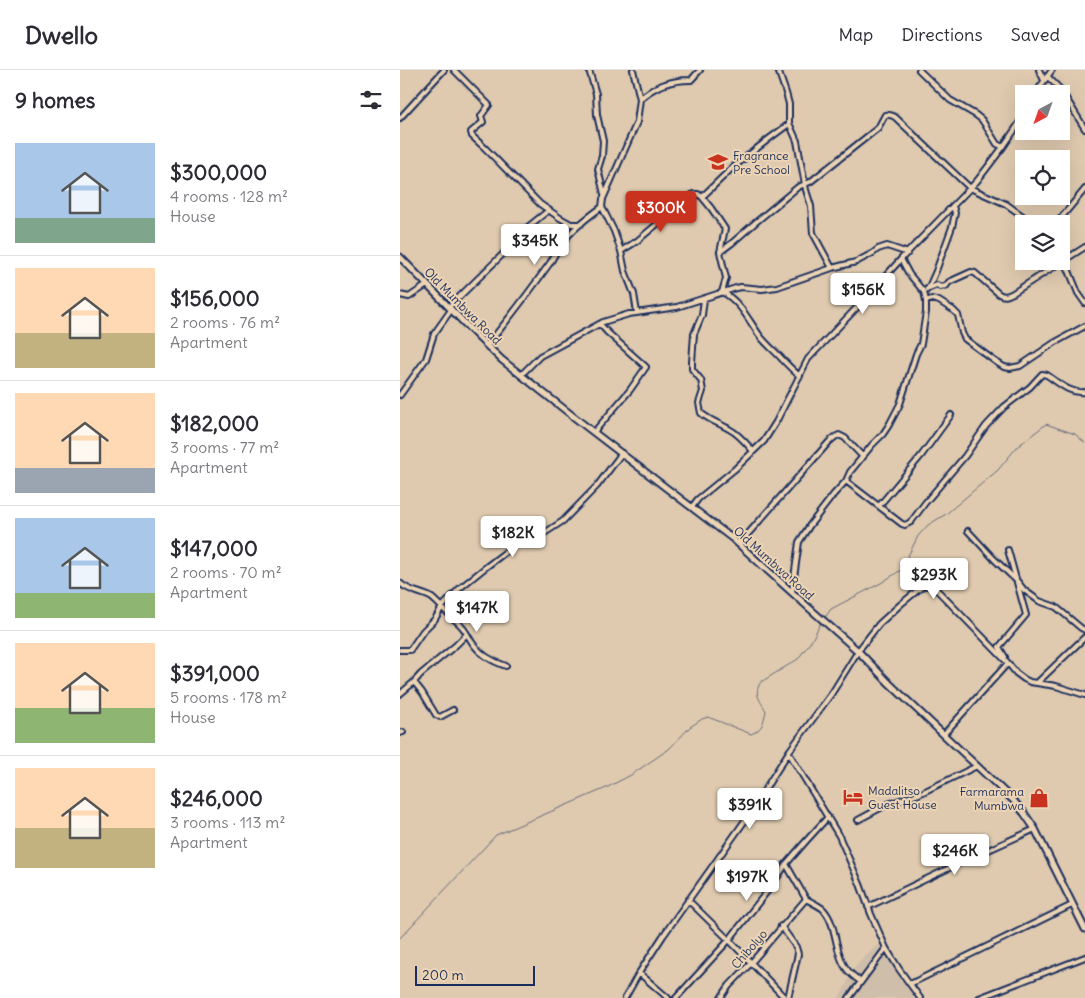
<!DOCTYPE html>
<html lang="en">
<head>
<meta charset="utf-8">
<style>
	:root { --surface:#fff; --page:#f7f7f7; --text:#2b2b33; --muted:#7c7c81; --line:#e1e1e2; --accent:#c8321e }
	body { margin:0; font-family:Delius,sans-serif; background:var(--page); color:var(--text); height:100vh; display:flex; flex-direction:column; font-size:19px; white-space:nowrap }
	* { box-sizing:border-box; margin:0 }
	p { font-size:16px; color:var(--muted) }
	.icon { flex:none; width:28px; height:28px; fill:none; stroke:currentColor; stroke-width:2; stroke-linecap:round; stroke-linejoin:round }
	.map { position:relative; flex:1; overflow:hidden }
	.details { display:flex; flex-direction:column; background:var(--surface); width:400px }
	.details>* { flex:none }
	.needle { width:32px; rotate:221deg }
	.fabs { position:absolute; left:615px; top:15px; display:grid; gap:10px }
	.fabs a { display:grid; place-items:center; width:55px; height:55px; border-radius:0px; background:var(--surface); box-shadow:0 5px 20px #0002; font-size:25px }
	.scale { position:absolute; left:15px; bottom:12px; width:120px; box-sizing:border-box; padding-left:5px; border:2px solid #1b2f5e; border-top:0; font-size:14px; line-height:18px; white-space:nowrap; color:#1b2f5e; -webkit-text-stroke:4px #ecd4b4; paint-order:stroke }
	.price { position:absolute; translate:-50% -42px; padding:0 11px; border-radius:5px; background:#fff; color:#222; font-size:16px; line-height:32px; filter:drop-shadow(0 1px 2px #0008) }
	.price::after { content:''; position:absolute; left:50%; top:30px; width:15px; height:11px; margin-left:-8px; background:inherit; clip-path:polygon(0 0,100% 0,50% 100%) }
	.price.active { background:var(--accent); color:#fff }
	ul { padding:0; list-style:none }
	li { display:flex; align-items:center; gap:15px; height:125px; padding:0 15px }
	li+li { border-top:1px solid var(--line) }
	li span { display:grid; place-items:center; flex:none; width:140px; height:100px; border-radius:0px; color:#555 }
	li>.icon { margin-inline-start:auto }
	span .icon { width:60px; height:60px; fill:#fffc; stroke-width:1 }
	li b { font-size:21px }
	h2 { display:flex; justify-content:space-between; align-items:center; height:60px; padding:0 15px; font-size:21px }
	header { display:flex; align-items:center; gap:30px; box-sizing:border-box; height:70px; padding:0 25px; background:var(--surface); border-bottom:1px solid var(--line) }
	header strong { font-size:24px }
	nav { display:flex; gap:28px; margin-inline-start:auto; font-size:18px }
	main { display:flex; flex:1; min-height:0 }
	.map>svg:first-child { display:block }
	.built { fill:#cfbea9 }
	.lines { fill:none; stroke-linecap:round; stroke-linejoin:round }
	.stream { stroke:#676a7d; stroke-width:1 }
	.minor-casing { stroke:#1b2f5e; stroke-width:8 }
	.major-casing { stroke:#1b2f5e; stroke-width:9 }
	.minor { stroke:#ecd4b4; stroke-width:4 }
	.major { stroke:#ecd4b4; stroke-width:5 }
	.labels { text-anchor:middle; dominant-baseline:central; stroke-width:4; stroke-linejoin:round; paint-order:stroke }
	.poi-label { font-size:12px; fill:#1b2f5e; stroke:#ecd4b4; text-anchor:start }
	.street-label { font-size:12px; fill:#1b2f5e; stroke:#ecd4b4 }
</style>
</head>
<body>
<header>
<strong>Dwello</strong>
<nav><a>Map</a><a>Directions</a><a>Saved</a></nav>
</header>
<main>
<section class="details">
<h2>9 homes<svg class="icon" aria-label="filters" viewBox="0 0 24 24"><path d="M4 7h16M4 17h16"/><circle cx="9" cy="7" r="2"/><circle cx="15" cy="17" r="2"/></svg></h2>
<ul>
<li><span style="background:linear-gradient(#a9c7e8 75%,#7fa58c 0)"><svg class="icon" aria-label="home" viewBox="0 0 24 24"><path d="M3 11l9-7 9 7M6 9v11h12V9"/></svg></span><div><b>$300,000</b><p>4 rooms · 128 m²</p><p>House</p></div></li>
<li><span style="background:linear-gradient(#ffd9b3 65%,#c2b280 0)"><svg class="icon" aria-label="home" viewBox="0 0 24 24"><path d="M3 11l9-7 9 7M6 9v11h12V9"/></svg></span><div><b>$156,000</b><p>2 rooms · 76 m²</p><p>Apartment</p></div></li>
<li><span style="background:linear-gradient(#ffd9b3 75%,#9aa5b1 0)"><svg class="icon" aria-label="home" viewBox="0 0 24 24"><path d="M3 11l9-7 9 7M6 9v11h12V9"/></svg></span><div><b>$182,000</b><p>3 rooms · 77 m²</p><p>Apartment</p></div></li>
<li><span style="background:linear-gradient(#a9c7e8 75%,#8fb573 0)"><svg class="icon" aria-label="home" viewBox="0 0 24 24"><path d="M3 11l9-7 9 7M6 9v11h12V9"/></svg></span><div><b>$147,000</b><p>2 rooms · 70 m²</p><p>Apartment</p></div></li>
<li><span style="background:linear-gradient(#ffd9b3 65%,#8fb573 0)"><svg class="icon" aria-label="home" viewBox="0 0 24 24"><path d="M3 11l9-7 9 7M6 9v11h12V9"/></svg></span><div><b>$391,000</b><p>5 rooms · 178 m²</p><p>House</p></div></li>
<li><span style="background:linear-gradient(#ffd9b3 60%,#c2b280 0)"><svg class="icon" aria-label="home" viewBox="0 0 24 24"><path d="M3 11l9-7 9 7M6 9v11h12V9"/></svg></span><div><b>$246,000</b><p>3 rooms · 113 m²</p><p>Apartment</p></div></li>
</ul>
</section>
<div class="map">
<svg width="685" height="928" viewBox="0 0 685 928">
	<rect width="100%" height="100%" fill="#dfcaaf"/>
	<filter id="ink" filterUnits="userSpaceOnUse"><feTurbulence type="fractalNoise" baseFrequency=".02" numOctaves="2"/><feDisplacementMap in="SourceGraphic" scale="10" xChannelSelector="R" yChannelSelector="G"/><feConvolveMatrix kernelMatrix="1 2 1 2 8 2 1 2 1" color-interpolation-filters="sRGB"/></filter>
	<g filter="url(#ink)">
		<path class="built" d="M484 869 524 928H438L445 917 451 903 459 892Z"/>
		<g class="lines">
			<path class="stream" d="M424 549 431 539 481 513 501 500 518 466 528 455 546 444 598 400 617 377 646 354 675 364 685 373
				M0 868 96 765 204 719 231 705 269 679 290 657 302 649 308 647 351 664C363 659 363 653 366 641 360 630 353 623 361 612L398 589 412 570 421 552"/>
			<defs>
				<path id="minor" d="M54 0 89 35 81 46 83 52 71 62 72 66 85 78 140 134 160 148 171 154H181
					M189 0 196 24 197 45 203 71 202 86 198 99 204 124
					M233 0 240 29
					M378 0 386 23 389 34V53L397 71 406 120 411 136 413 163 432 198
					M519 0 550 30 576 45 582 50 597 74 603 77
					M639 0 644 10
					M647 6 661 20 685 59
					M635 24 652 0
					M0 48 44 0
					M389 54 370 68 331 99 302 127 311 138 325 159 320 182 326 208 322 222C340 231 349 251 360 266 367 275 375 281 382 289 388 295 393 301 400 306
					M656 154 685 119
					M221 181 237 171 293 124H298L302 127
					M661 181 678 223 685 233
					M320 182 332 173 356 152 398 117 410 112 478 58 485 45C489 44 492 45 495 47L570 118 606 134 634 154
					M527 219 537 215 540 217 546 216 549 212 571 202 575 203 599 224C604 227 607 226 613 223L685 177
					M528 219 536 201 552 157 555 143 553 136
					M0 225 9 227 27 215
					M304 229 302 245 294 264 292 292V299L301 310 303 321 299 333 301 343C310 351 319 353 329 359 339 364 346 373 353 381
					M526 231 532 229 539 231 553 240 558 245 562 263 565 269 596 292 604 297 610 298 620 296 654 273 685 256
					M49 237 103 184 124 160 149 140
					M237 243 234 224 225 201 221 181 214 161 202 137 203 129 237 52 240 29C255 15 271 10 291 10L300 0
					M87 275C109 249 130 221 150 193 154 187 156 181 160 176 171 160 187 148 202 137
					M121 305 140 286 203 252 229 244 277 237 336 218 341 217 362 219 377 217 432 198 456 192 473 183 478 179 487 176 508 183
					M0 325 26 289 34 264 51 240
					M194 362 230 320 246 297 207 262 200 254
					M446 411 502 454 505 455 511 452 525 433 565 386 586 356 604 337 630 317 642 304 647 305C659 313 670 324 685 322
					M479 436 521 386 551 345
					M292 437 298 429 335 399 364 371 376 352 408 289 464 230 501 189 577 111 603 77 618 55 624 44
					M568 461 594 489 617 511 624 520 639 531 656 537 681 558 685 560
					M339 474 429 372 435 367 439 365 445 368 463 387
					M0 513C9 522 22 522 32 528 39 534 45 541 52 547 56 551 60 554 63 558 67 563 70 570 74 575 82 586 94 592 106 596
					M392 522 399 472 410 455 434 424 446 411 450 402 472 375 483 364 489 355 500 334 516 284 521 274 526 242V231L524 222 509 204 501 189
					M0 580H10L23 561 35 549 42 537 60 518 86 497 124 468 130 470 137 468 163 451 197 416 222 383
					M605 587 599 577 626 545 608 480
					M14 612 22 622 36 645 40 647 53 640
					M637 613 685 567
					M0 624 14 612 21 604 56 575 67 564
					M0 663 3 662
					M544 664 608 593 616 603 624 609 630 612 656 616 685 625
					M389 683 439 766 460 814 471 844 486 878 499 899 520 928
					M458 750 488 734 519 724 577 696
					M406 829C411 832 418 835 423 839 437 854 434 878 444 895 448 903 455 907 461 912
					M288 830 333 874 385 928
					M468 837 564 791 635 759
					M381 856 396 877 398 884 388 928
					M239 903 268 928
					M510 914 672 835
					M225 928 239 903 263 866 346 749 390 680 432 623 458 581 479 554 501 534 523 516C528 515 532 516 536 519L608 593
					M276 928 329 870 373 814 386 794 407 770 428 747
					M321 928 329 916 351 893 406 829 386 794
					M449 928 486 878
					M579 928 685 887"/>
				<path id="major" d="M0 187 80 269 102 290 188 358 333 469 408 537 458 581 490 614 613 730 624 743 635 759 685 859"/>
			</defs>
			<use href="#minor" class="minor-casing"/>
			<use href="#major" class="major-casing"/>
			<use href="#minor" class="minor"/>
			<use href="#major" class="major"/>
		</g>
	</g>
	<defs>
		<symbol id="school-bare" viewBox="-9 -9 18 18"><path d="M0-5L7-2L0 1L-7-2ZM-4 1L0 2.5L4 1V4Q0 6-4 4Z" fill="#c8321e" stroke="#ecd4b4" stroke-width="2.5" paint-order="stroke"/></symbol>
		<symbol id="hotel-bare" viewBox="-9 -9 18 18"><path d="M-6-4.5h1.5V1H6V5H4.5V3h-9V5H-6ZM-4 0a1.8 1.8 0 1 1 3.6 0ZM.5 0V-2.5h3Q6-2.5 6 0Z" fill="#c8321e" stroke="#ecd4b4" stroke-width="2.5" paint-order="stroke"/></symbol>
		<symbol id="shop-bare" viewBox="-9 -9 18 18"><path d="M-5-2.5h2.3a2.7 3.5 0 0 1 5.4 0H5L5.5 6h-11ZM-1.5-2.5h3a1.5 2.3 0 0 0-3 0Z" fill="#c8321e" stroke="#ecd4b4" stroke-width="2.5" paint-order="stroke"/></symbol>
	</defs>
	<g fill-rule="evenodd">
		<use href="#school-bare" x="304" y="78" width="28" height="28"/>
		<use href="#hotel-bare" x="439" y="713" width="28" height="28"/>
		<use href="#shop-bare" x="625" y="714" width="28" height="28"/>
	</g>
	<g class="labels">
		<g class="poi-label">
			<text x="333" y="85">Fragrance<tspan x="333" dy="14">Pre School</tspan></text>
			<text x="468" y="720">Madalitso<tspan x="468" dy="14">Guest House</tspan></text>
			<text x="624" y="721" text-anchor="end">Farmarama<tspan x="624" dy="14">Mumbwa</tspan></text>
		</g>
		<g class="street-label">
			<text transform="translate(63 236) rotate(45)">Old Mumbwa Road</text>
			<text transform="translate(374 493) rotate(42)">Old Mumbwa Road</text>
			<text transform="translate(349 879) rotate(-49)">Chibolyo</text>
		</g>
	</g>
</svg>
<div class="fabs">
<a><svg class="needle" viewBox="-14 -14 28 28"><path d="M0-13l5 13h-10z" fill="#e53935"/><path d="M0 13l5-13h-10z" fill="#7c7c81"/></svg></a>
<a><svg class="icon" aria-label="locate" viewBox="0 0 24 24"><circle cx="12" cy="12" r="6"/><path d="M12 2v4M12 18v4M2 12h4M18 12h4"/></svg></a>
<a><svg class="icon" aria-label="layers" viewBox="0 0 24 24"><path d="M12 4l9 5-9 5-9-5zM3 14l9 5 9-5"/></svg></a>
</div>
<div class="scale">200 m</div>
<b class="price active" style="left:261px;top:163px">$300K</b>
<b class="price" style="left:135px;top:196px">$345K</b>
<b class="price" style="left:463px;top:245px">$156K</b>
<b class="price" style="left:113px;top:488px">$182K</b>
<b class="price" style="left:534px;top:530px">$293K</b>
<b class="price" style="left:77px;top:563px">$147K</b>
<b class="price" style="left:350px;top:760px">$391K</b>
<b class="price" style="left:555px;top:806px">$246K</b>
<b class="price" style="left:347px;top:832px">$197K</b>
</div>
</main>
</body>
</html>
